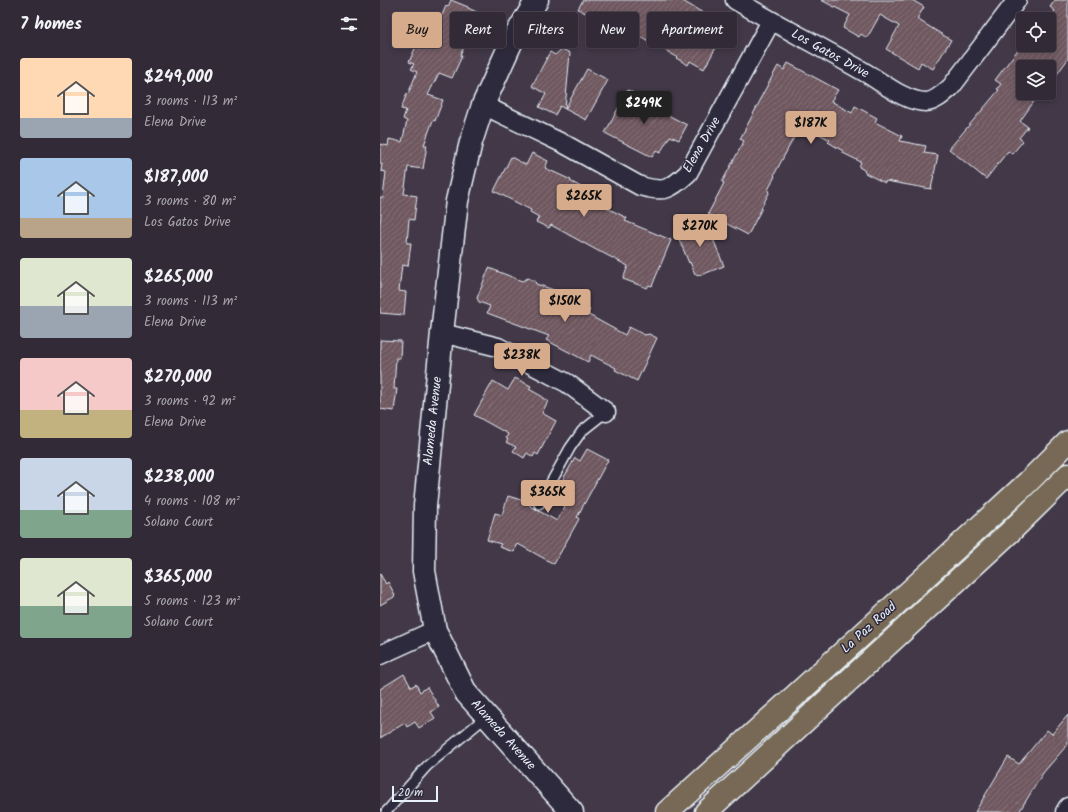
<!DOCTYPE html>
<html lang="en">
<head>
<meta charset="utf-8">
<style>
	:root { --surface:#322a36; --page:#3d3642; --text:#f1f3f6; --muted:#a8a7ad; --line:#4d4651; --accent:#d6ab8b }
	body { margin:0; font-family:Kalam,sans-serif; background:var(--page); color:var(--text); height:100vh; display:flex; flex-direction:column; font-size:15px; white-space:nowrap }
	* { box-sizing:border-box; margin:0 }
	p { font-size:13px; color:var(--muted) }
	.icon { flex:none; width:22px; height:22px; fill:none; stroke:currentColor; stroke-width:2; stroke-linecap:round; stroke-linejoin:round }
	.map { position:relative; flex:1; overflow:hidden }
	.details { display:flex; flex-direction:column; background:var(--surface); width:380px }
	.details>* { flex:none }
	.hud { position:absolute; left:12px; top:12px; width:380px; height:36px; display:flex; gap:8px }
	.fabs { position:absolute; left:636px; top:12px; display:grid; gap:8px }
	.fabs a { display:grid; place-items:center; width:40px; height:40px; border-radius:4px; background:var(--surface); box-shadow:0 2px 6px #0003,0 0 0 1px var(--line); font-size:20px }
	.scale { position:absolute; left:12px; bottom:10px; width:46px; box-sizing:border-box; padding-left:4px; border:2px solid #e8f1f8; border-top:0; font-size:11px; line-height:14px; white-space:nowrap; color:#e8f1f8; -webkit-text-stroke:3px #2f2a3d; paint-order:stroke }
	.price { position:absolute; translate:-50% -34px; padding:0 9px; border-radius:4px; background:var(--accent); color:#111; font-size:13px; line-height:26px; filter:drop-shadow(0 1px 2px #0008) }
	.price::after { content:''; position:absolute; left:50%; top:24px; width:12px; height:9px; margin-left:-6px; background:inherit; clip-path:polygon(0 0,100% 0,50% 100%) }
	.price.selected { background:#222; color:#fff }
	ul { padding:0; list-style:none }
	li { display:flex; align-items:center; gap:12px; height:100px; padding:0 20px }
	li span { display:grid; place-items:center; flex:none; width:112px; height:80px; border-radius:4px; color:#555 }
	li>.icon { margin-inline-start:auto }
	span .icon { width:48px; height:48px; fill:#fffc; stroke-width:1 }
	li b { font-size:17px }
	h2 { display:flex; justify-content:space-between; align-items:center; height:48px; padding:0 20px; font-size:17px }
	.pill { padding:0 14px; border-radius:4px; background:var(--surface); box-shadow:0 2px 6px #0003,0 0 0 1px var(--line); font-size:14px; line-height:36px }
	.pill.selected { background:var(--accent); color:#111 }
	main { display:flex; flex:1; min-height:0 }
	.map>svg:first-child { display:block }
	.building { fill:url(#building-hatch); stroke:#e8f1f8 }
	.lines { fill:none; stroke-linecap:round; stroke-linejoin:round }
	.service-casing { stroke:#e8f1f8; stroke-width:12 }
	.minor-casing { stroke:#e8f1f8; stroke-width:21 }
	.tertiary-casing { stroke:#e8f1f8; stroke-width:25 }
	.primary-casing { stroke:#e8f1f8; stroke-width:25 }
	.service { stroke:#2f2a3d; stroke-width:9 }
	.minor { stroke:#2f2a3d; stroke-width:18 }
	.tertiary { stroke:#2f2a3d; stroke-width:22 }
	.primary { stroke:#776954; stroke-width:22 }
	.labels { text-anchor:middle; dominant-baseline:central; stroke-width:3; stroke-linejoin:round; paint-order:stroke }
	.street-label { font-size:13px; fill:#e8f1f8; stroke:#2f2a3d }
</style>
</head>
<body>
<main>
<section class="details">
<h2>7 homes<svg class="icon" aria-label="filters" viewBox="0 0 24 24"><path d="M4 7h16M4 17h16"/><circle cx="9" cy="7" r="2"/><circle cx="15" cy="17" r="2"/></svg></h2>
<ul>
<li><span style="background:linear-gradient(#ffd9b3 75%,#9aa5b1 0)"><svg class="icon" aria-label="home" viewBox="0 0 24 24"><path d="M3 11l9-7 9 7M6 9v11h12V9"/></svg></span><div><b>$249,000</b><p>3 rooms · 113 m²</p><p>Elena Drive</p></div></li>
<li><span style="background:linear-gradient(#a9c7e8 75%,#b9a48a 0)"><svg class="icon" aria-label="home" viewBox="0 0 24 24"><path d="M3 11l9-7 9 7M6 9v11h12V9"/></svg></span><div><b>$187,000</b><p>3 rooms · 80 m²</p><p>Los Gatos Drive</p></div></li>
<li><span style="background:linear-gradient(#dfe7d0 60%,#9aa5b1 0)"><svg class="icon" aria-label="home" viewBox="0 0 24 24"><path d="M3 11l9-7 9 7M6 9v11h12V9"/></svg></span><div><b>$265,000</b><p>3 rooms · 113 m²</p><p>Elena Drive</p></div></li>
<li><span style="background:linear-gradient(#f6c9c9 65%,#c2b280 0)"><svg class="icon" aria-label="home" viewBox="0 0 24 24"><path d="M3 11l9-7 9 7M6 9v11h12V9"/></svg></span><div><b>$270,000</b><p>3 rooms · 92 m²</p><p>Elena Drive</p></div></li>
<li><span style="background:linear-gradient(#c9d6e8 65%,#7fa58c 0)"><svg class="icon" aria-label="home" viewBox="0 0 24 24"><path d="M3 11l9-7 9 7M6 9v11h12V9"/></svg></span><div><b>$238,000</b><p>4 rooms · 108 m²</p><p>Solano Court</p></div></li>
<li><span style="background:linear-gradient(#dfe7d0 60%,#7fa58c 0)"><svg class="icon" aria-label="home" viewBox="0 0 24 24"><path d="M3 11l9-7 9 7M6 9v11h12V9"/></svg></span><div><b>$365,000</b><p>5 rooms · 123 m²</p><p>Solano Court</p></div></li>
</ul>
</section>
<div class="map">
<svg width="688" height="812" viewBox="0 0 688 812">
	<defs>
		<pattern id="building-hatch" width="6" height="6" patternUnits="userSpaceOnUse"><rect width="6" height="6" fill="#6f5860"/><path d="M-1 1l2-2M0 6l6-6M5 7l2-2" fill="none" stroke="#847078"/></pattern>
	</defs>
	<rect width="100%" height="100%" fill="#423848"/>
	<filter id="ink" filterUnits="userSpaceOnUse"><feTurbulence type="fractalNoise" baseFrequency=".025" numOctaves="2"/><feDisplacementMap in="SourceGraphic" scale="8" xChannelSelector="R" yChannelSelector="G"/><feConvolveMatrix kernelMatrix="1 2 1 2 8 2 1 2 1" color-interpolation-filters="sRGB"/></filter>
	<g filter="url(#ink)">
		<path class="building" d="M71 0 88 7V8L101 14 94 30 92 29 80 56H82L72 78 59 73 48 95 63 100 55 121 53 120 44 145H47L43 169 28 167 24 194 37 196 34 220 29 219 27 243H31L28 266 22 265 19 291 26 292 24 315 0 313V225L1 214H0V197L3 198 6 172 1 171 2 164H0V144L8 146 9 139 22 142 27 121 23 119 26 110 21 109 27 93 28 94 37 72 31 69 34 64 29 62 37 44 44 47 47 41 50 42 66 6 68 7Z
			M203 0H301L335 20 332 27 344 33 324 69 310 61 308 65 296 58 297 57 263 38H251L245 35V33L226 23 225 24 224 23 220 30 209 24 213 17 198 9Z
			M441 0H532L544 7 537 19 571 40 553 69 541 62 538 68 506 49 519 26 500 15 487 38 481 34 479 37 463 28 470 15Z
			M675 0H688V59L669 85V67H643V93H660L640 121 648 127 639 138 643 141 632 154 628 151 606 179 569 149 619 90 617 89 621 84 615 80 643 43V45H669V20L675 11 670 7Z
			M182 49 190 53 185 109 180 106 175 115 159 107 166 94 152 86 170 52 175 55Z
			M408 63 458 90 451 101 472 113 475 106 497 118 495 122 522 136 520 141 546 146 544 153 558 155 551 189 506 181 505 183 485 173 484 170 479 167 481 162 463 153V151L448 142 450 140 421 124 394 175 395 176 388 190 389 193 381 208H382L368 235 328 214 344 183 342 182 364 141 360 139 381 99H380L398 66 404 70Z
			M207 69 228 80 206 120 185 109Z
			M248 90 262 98 263 100 276 107H278L284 110V113L307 125 299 140 290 136 280 153 276 151 272 157 225 133Z
			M152 153 168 161 165 168 191 180 190 181 230 203 227 208 247 218 245 221 291 240 272 286 269 285 267 288 243 279 248 266 221 252H220L171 225 169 228 156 222 159 217 150 212 151 210 114 191 131 157 146 165Z
			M325 219 344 266 321 275 315 274 310 262 309 263 296 232Z
			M109 268 142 281 148 278 155 281 156 284 174 290 210 310 207 314 245 335 249 327 265 335 269 334 277 338 257 381 235 370 236 368 211 355 208 362 166 340 169 336 107 313 110 306 99 302 97 298Z
			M0 340 21 341 20 358H16L14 389H17L14 411 0 409Z
			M135 378 151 386 149 389 163 397 162 398 168 401 162 413 176 421 158 455 155 453 153 457 147 453 144 458 133 451 136 447 126 442 128 439 126 438 128 434 94 415 113 381 128 390Z
			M207 449 228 460 197 517 199 519 174 564 138 544 137 545H136L134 552 119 547 121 544 107 540 115 513 122 515 128 496 151 503 150 506 177 521 191 495 178 488 195 458 200 461Z
			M0 574 6 584 8 582 15 595 14 596V597L0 605Z
			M24 674 31 687 36 684 40 692 47 687 59 707 51 712 55 718 39 728 35 722 27 727 25 723 0 738V689Z
			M688 715V744L663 773 639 812H595L628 757 639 764 667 730 672 734Z"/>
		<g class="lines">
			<defs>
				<path id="service" d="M159 504 190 448 202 431 226 412
					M6 812 47 766 107 716"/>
				<path id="minor" d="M355 0C398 25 443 48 486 73 503 83 526 102 546 102 555 102 564 93 571 87L637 0
					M103 105 186 145 260 186C284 193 290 190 308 173L391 21
					M62 333 118 347 187 383 226 412
					M0 655 55 630
					M685 812 688 807"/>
				<path id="tertiary" d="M157 0 131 43 103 105 91 142 77 201 62 333 45 506 44 571 55 630 86 693 192 812"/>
				<path id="primary" d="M287 812 504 615 647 483 688 442
					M326 812 632 530 688 475"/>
			</defs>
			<use href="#service" class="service-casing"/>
			<use href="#minor" class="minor-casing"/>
			<use href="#tertiary" class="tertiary-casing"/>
			<use href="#primary" class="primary-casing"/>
			<use href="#service" class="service"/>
			<use href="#minor" class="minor"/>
			<use href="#tertiary" class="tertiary"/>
			<use href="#primary" class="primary"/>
		</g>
	</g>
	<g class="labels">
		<g class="street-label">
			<text transform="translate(450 54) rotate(29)">Los Gatos Drive</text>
			<text transform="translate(322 145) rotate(-60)">Elena Drive</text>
			<text transform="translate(53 421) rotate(-84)">Alameda Avenue</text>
			<text transform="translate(489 628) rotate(-42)">La Paz Road</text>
			<text transform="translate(123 735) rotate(48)">Alameda Avenue</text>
		</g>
	</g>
</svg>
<div class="fabs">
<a><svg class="icon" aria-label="locate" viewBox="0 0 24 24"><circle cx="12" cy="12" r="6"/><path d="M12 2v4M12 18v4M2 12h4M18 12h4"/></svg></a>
<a><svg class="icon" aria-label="layers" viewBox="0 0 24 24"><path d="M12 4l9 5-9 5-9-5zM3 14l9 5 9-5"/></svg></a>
</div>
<div class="scale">20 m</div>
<b class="price selected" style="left:264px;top:125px">$249K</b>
<b class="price" style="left:431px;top:145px">$187K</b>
<b class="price" style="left:204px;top:218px">$265K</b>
<b class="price" style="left:320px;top:248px">$270K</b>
<b class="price" style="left:185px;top:323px">$150K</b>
<b class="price" style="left:142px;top:377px">$238K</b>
<b class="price" style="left:168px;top:514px">$365K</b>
<div class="hud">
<a class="pill selected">Buy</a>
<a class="pill">Rent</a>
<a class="pill">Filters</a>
<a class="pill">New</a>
<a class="pill">Apartment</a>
</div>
</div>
</main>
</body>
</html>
